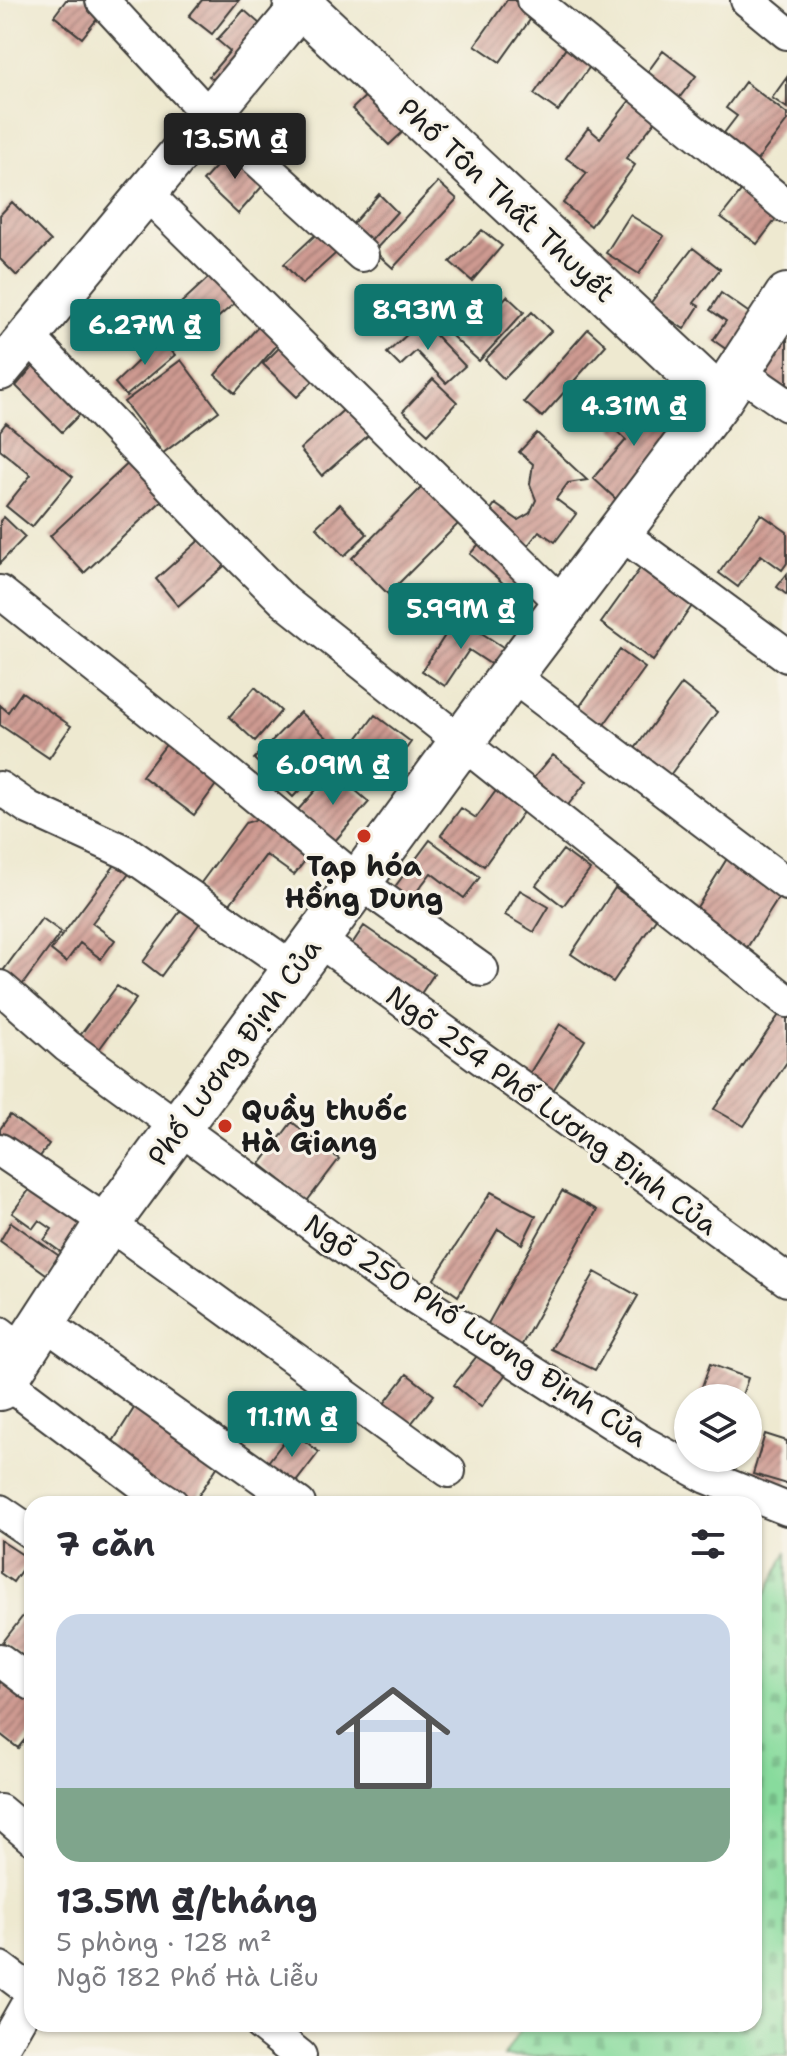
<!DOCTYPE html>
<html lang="vi">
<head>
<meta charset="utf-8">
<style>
	:root { --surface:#fff; --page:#f2f2f3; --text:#2b2b33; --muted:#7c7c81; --line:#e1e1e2; --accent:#0f766e }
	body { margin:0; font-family:"Shantell Sans",sans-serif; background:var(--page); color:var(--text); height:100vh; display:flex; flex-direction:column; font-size:30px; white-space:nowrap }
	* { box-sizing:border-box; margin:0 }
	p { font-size:26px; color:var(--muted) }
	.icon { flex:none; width:44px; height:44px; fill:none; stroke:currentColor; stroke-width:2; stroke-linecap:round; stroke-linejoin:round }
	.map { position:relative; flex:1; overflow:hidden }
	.side { position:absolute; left:24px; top:1496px; width:738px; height:536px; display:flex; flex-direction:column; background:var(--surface); border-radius:24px; box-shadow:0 2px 6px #0004 }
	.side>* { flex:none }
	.tools { position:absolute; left:674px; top:1384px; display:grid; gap:16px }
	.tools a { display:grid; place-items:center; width:88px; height:88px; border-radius:50%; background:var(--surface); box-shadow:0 2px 6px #0004; font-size:40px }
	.price { position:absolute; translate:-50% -68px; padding:0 18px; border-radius:8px; background:var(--accent); color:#fff; font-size:26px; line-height:52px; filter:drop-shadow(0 2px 4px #0008) }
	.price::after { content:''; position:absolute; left:50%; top:48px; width:24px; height:18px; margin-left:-12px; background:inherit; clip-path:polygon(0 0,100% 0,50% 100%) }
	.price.active { background:#222; color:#fff }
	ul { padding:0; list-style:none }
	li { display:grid; align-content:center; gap:16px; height:424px; padding:0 32px }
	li+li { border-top:2px solid var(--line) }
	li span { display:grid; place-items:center; height:248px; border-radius:24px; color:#555 }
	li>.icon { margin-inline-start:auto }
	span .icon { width:144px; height:144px; fill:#fffc; stroke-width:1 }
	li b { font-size:34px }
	h2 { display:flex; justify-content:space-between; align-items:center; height:96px; padding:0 32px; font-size:34px }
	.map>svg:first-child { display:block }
	.cemetery { fill:url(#cemetery-stones); stroke:#527c5c; stroke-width:2 }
	.building { fill:url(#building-hatch) }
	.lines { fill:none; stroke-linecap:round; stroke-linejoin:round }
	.minor-casing { stroke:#3c3b37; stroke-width:36 }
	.tertiary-casing { stroke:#3c3b37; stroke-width:44 }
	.secondary-casing { stroke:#3c3b37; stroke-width:48 }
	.minor { stroke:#fff; stroke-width:32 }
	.tertiary { stroke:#fff; stroke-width:40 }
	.secondary { stroke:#fff; stroke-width:44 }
	.poi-dot { fill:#c8321e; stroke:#f7f3e8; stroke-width:3 }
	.labels { text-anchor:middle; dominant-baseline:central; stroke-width:6; stroke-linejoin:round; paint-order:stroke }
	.street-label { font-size:28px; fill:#1c1c1c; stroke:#f7f3e8 }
	.poi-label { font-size:28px; font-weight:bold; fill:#1c1c1c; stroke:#f7f3e8 }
</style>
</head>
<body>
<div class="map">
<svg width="787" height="2056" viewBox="0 0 787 2056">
	<defs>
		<pattern id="cemetery-stones" width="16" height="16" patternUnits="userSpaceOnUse" patternTransform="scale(2)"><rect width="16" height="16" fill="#88db9d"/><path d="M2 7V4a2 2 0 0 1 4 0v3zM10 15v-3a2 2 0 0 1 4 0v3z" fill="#75bb87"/></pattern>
		<pattern id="building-hatch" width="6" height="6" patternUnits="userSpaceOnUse" patternTransform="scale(2)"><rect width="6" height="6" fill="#ce9a91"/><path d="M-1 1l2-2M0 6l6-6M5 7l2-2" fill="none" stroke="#a67d76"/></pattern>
	</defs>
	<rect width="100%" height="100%" fill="#f7f3e8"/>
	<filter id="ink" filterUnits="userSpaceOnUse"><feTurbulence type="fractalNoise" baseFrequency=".0125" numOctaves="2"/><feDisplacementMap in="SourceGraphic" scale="16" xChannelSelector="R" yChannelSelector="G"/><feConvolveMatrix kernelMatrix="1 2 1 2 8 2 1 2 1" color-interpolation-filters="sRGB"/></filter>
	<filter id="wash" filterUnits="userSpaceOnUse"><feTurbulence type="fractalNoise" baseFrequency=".006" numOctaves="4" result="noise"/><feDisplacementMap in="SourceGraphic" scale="32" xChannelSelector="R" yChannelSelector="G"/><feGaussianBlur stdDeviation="1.8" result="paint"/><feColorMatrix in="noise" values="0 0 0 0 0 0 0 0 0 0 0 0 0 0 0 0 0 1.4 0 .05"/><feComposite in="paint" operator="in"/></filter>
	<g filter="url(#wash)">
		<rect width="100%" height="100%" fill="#eee9d0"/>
		<path class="cemetery" d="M787 1551V2056H504L524 2024H754V1618Z"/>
		<g id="blocks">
			<path class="building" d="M66 0H112L82 38 54 16Z
				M202 0H239L212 34 189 16Z
				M507 0H524L537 10 500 62 475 45Z
				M244 10 269 32 222 87 209 76 230 51 217 40Z
				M571 41 596 58 558 111 534 94Z
				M663 51 696 76 676 102 644 77Z
				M787 77V108L772 98Z
				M745 82 787 114V121L752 167 718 141 737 116 726 108Z
				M370 92 407 128 389 145 352 109Z
				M635 94 661 114 626 158 635 165 591 226 563 203 587 173 566 158 588 128 600 138Z
				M232 149 266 182 238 214 203 181Z
				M438 182 457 199 393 268 374 251Z
				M748 183 783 210 757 244 721 217Z
				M379 194 397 212 367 245 349 228Z
				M12 202 51 241 17 276 0 259V215Z
				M630 215 664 236 639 274 606 253Z
				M325 226 344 246 302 284 284 264Z
				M482 230 502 246 472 281 450 262Z
				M693 248 720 269 694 303 699 306 684 329 649 305Z
				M218 269 243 296 192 340 170 313Z
				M721 293 758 319 733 354 713 340 726 321 710 310Z
				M507 296 524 312 479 361 440 325 457 306 479 327Z
				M532 312 551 331 504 379 485 360Z
				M265 319 285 336 235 393 215 375Z
				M422 321 465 366 446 383 416 351 400 366 387 353Z
				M588 329 606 345 542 417 524 402Z
				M787 338V393L761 374Z
				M161 339 175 355 126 396 115 383Z
				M286 341 319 375 297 397 263 364Z
				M41 357 89 405 62 432 16 386Z
				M181 360 219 411 163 453 124 402Z
				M433 379 457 402 428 434 403 411Z
				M638 398 677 433 617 500 593 478 626 440 612 427Z
				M349 405 373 431 322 476 300 449Z
				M6 423 73 477 32 527 6 506 31 475 0 450V431Z
				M537 433 587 480 568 483 556 499 576 514 555 542 539 531 526 548 485 518 495 504 518 520 530 513 536 500 530 484 533 464 519 452Z
				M133 459 167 496 84 573 50 536Z
				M424 485 460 522 388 594 352 558Z
				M340 504 367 534 344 556 316 527Z
				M761 514 787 532V563L782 570 761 555 738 587 719 573Z
				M4 517 25 537 0 563V521Z
				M487 535 528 574 513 592 470 554Z
				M204 536 229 562 178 606 156 579Z
				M647 559 699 596 653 661 601 623Z
				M787 574V595L777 587Z
				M457 617 506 649 495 667 469 650 445 686 422 671Z
				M620 650 645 668 603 726 578 709Z
				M682 684 717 712 670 775 634 750Z
				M255 687 281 711 255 741 229 717Z
				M22 692 71 726 49 758 0 725V705L8 712Z
				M300 712 339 749 293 797 254 759Z
				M375 715 411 742 388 774 351 747Z
				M172 737 223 775 194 815 142 776Z
				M553 755 587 781 561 814 525 788Z
				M333 771 369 802 334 842 297 811Z
				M501 784 529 804 484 866 441 835 461 808 476 818Z
				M269 816 314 849 294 875 266 855 224 912 195 891 245 823Z
				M430 840 480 877 464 898 431 873 404 908 388 896Z
				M563 850 590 870 563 906 536 885Z
				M121 857 134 867 92 923 115 940 101 959 80 943 66 962 51 950Z
				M728 857 783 891 743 954 691 917Z
				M615 888 657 917 613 982 571 954Z
				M520 890 549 907 534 932 505 915Z
				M187 902 205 916 161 976 143 962Z
				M42 918 61 932 17 992 0 975Z
				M364 926 434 974 416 1001 346 953Z
				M117 986 136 999 92 1059 73 1045Z
				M781 1012 787 1017V1062L744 1126 714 1109Z
				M560 1024 585 1040 545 1103 523 1084Z
				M10 1115 49 1144 34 1165 0 1139V1129Z
				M292 1122 339 1159 307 1201 260 1164Z
				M35 1182 89 1221 65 1255 44 1240 52 1229 39 1220 33 1228 12 1213Z
				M562 1191 597 1210 520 1348 485 1329Z
				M491 1192 536 1216 522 1244 498 1229 458 1296 434 1279Z
				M11 1222 62 1258 49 1276 0 1241Z
				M595 1272 638 1296 595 1370 551 1349Z
				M481 1351 508 1371 481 1407 454 1385Z
				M710 1364 748 1378 741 1398H698Z
				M407 1374 434 1395 406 1430 380 1409Z
				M138 1402 223 1458 193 1504H183L105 1454Z
				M292 1431 319 1452 292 1487 265 1466Z
				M765 1434 787 1441V1484L753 1474Z
				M0 1540 29 1559 13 1582 0 1573Z
				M30 1607 32 1609 30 1663 3 1642Z
				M0 1675 32 1690V1731L18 1748 0 1734Z"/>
		</g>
	</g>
	<g filter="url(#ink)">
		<use href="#blocks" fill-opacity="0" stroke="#3c3b37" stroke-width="2"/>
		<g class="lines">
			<defs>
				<path id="minor" d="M102 0 210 117 362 255
					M533 0 787 207
					M747 0 787 33
					M146 193 564 605
					M28 336 209 526 284 601 787 1001
					M738 371 787 405
					M619 532 787 656
					M0 592 204 754 359 882 482 970
					M511 675 787 884
					M0 788 29 808 128 853 294 969
					M317 939 787 1280
					M0 987 67 1046 391 1282 642 1442 707 1477 787 1509
					M0 1150 108 1223 449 1471
					M43 1322 299 1504
					M0 1333 24 1352
					M5 1381 146 1487 172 1504
					M0 1511 32 1533
					M0 1660 32 1684
					M0 1811 32 1838
					M0 1968 32 1992
					M260 2024 300 2056
					M0 2052 32 1996"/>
				<path id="tertiary" d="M0 370 306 0"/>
				<path id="secondary" d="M295 0 720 399
					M0 1388 100 1234 511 675 720 399 787 296"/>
			</defs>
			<use href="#minor" class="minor-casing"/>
			<use href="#tertiary" class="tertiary-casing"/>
			<use href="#secondary" class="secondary-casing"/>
			<use href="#minor" class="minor"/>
			<use href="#tertiary" class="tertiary"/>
			<use href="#secondary" class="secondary"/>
		</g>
	</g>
	<g class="poi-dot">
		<circle cx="364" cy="836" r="8"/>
		<circle cx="225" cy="1126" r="8"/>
	</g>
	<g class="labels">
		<g class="street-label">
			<text transform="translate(507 200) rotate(43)">Phố Tôn Thất Thuyết</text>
			<text transform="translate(234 1052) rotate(-54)">Phố Lương Định Của</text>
			<text transform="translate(552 1110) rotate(36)">Ngõ 254 Phố Lương Định Của</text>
			<text transform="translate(476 1330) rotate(33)">Ngõ 250 Phố Lương Định Của</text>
		</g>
		<g class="poi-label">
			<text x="364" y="866">Tạp hóa<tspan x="364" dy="32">Hồng Dung</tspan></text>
			<text x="241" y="1110" text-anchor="start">Quầy thuốc<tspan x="241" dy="32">Hà Giang</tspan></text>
		</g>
	</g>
</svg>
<div class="tools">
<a><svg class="icon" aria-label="layers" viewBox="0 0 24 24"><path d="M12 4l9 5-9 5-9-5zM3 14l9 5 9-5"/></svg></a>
</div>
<b class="price active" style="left:235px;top:181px">13.5M ₫</b>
<b class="price" style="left:428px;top:352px">8.93M ₫</b>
<b class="price" style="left:145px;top:367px">6.27M ₫</b>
<b class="price" style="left:634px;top:448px">4.31M ₫</b>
<b class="price" style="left:461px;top:651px">5.99M ₫</b>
<b class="price" style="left:333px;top:807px">6.09M ₫</b>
<b class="price" style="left:292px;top:1459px">11.1M ₫</b>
<section class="side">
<h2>7 căn<svg class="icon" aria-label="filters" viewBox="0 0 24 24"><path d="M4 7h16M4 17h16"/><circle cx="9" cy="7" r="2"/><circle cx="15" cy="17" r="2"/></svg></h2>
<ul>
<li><span style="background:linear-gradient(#c9d6e8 70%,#7fa58c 0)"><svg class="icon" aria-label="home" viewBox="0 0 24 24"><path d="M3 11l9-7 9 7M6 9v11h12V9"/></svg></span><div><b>13.5M ₫/tháng</b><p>5 phòng · 128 m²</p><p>Ngõ 182 Phố Hà Liễu</p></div></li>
</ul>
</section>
</div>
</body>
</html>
